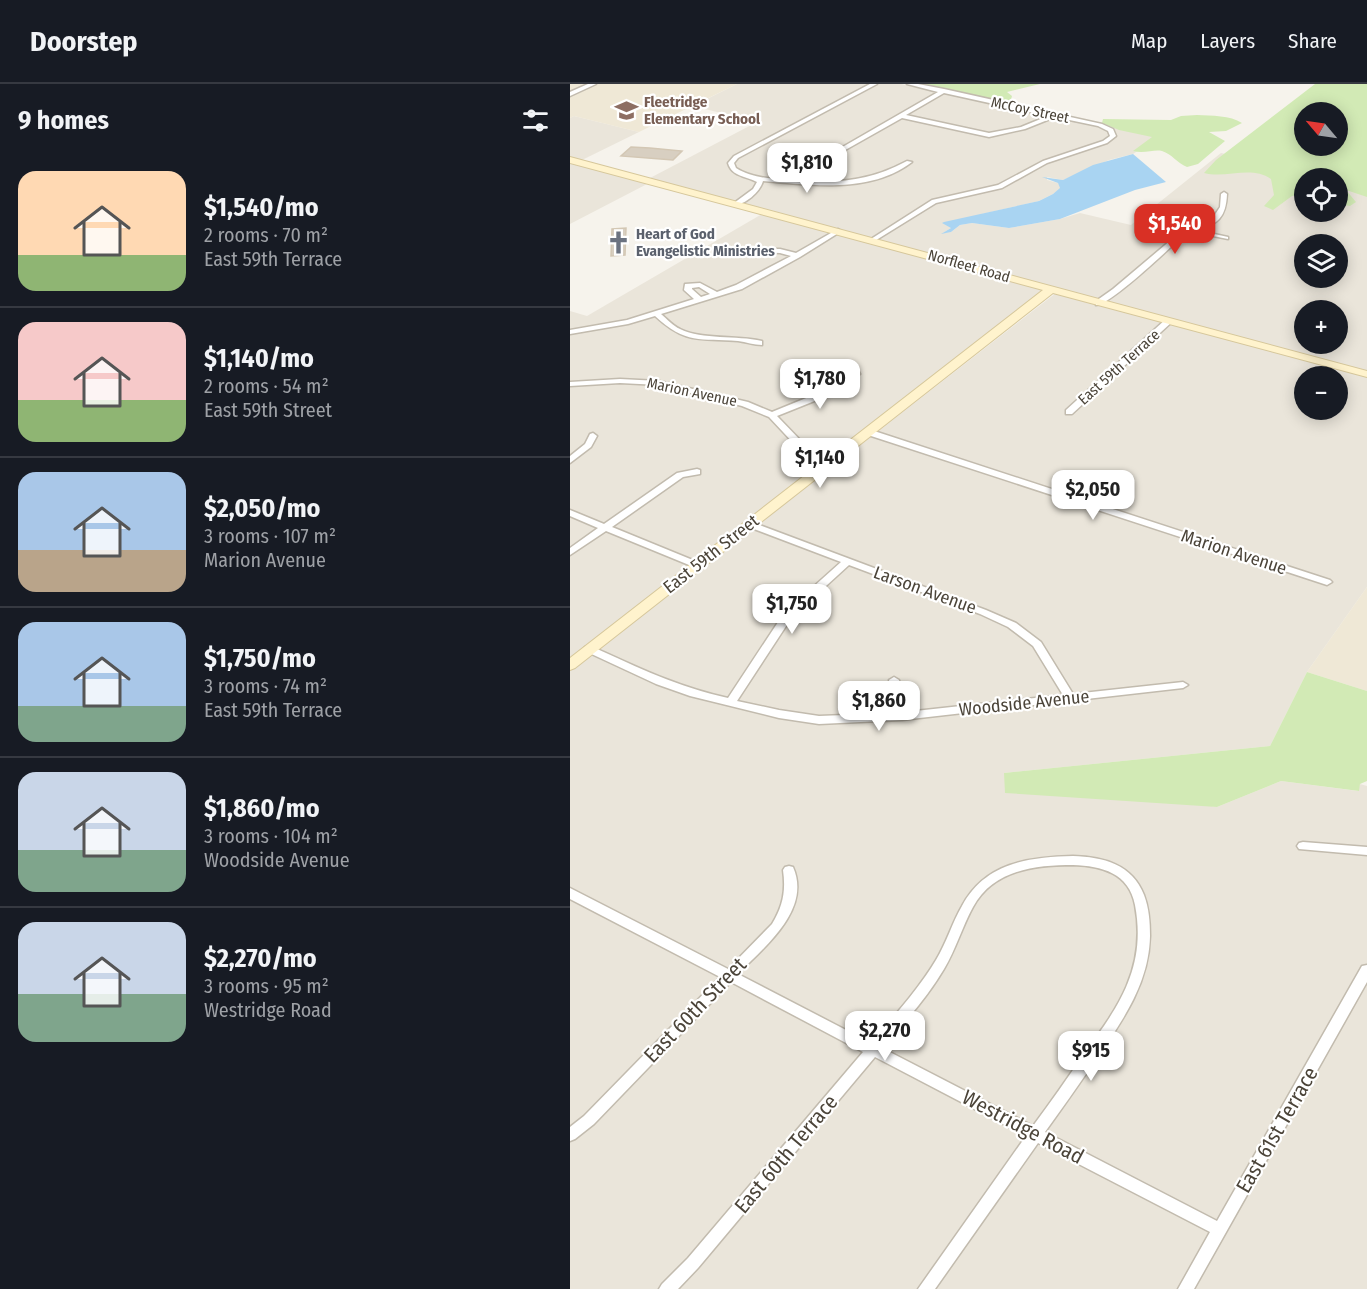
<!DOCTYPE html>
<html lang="en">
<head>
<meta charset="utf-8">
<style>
	:root { --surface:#171b24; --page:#242831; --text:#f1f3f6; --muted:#9ea1a6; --line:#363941; --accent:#d93025 }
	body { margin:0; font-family:"Fira Sans Condensed",sans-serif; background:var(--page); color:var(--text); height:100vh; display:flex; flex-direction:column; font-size:22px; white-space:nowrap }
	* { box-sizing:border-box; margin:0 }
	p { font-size:20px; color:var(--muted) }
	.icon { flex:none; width:33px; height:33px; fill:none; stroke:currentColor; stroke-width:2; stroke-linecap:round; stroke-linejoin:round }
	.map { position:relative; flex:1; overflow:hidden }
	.details { display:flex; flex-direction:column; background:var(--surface); width:570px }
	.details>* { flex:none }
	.needle { width:39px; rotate:299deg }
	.controls { position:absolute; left:724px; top:18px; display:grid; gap:12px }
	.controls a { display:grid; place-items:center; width:54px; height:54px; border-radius:50%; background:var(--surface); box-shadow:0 3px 15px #0003; font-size:30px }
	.price { position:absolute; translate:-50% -51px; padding:0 14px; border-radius:12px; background:#fff; color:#222; font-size:20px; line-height:39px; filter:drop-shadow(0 2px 3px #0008) }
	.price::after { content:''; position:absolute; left:50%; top:36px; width:18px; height:14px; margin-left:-9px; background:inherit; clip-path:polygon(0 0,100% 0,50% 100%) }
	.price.current { background:var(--accent); color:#fff }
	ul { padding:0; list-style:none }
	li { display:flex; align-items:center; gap:18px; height:150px; padding:0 18px }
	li+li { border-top:2px solid var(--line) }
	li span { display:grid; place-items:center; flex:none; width:168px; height:120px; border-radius:18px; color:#555 }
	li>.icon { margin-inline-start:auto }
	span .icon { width:72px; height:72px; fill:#fffc; stroke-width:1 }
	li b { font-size:26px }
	h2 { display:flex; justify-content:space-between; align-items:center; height:72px; padding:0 18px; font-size:26px }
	header { display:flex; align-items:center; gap:36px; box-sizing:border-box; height:84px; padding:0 30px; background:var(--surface); border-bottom:2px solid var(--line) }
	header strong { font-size:28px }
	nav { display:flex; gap:33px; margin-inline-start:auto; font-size:21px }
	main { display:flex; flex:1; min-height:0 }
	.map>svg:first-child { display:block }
	.residential { fill:#eae5da; fill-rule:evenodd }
	.education { fill:#efe8d6 }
	.green { fill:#d2eab5; fill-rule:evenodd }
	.water { fill:#a9d4f2 }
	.building { fill:#d8cfc1; stroke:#d3c7b4; stroke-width:1.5 }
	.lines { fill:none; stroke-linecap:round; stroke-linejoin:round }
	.street-casing { stroke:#c2bbae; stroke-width:3 }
	.secondary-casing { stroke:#d6c79b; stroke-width:2 }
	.street { fill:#fff; fill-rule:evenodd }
	.secondary { fill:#fff3cd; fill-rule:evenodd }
	.labels { text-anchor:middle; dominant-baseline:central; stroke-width:4.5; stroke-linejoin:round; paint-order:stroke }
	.far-education-label { font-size:15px; font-weight:bold; fill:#785e54; stroke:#fff; text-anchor:start }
	.far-street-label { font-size:15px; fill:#4b4439; stroke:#fff }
	.far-worship-label { font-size:15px; font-weight:bold; fill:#5b616d; stroke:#fff; text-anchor:start }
	.street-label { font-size:18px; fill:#4b4439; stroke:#fff }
	.near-street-label { font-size:21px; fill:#4b4439; stroke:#fff }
</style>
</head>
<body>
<header>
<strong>Doorstep</strong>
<nav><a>Map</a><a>Layers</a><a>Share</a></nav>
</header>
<main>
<section class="details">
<h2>9 homes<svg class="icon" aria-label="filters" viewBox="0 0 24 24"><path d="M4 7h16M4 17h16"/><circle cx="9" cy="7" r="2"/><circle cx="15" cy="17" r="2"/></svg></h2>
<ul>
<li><span style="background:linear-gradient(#ffd9b3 70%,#8fb573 0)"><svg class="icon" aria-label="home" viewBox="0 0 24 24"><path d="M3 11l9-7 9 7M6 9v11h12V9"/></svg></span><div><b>$1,540/mo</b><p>2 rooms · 70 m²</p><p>East 59th Terrace</p></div></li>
<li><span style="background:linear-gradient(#f6c9c9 65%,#8fb573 0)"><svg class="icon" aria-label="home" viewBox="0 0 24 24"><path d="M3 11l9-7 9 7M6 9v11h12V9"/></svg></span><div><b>$1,140/mo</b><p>2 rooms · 54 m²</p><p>East 59th Street</p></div></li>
<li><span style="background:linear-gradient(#a9c7e8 65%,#b9a48a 0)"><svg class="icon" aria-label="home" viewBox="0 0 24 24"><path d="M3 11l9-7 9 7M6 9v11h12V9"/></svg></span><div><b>$2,050/mo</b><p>3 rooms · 107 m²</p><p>Marion Avenue</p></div></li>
<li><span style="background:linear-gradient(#a9c7e8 70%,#7fa58c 0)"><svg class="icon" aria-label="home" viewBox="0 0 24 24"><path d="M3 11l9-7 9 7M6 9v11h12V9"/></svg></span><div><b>$1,750/mo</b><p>3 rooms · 74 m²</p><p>East 59th Terrace</p></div></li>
<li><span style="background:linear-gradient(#c9d6e8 65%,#7fa58c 0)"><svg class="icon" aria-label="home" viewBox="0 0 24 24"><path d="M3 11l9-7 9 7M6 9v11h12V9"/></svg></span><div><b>$1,860/mo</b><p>3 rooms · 104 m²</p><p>Woodside Avenue</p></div></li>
<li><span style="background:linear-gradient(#c9d6e8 60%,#7fa58c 0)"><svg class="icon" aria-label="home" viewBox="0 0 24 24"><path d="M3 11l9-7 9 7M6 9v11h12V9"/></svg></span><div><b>$2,270/mo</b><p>3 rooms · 95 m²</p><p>Westridge Road</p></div></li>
</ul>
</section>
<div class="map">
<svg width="797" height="1205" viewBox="0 0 797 1205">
	<rect width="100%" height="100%" fill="#f6f3ec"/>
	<path class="residential" d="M167 0H331L527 41 591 52 563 70 539 76 493 96 477 93V96L488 99 491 104 483 110 469 117 412 130 380 142 381 144 373 149 381 148 390 141 402 139 439 144 490 135 510 129 561 141 651 69 768 94H735V128H768V95L797 101V287L80 94 187 38 123 22ZM735 160H768V194H735ZM735 226H768V260H735Z
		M4 32 69 48 12 76 0 73V34Z
		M0 78 79 99 0 140Z
		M192 130 470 203 475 207 0 576V227L17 232Z
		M486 209 797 292V503L737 588 700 662 434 689 647 723 711 697 788 707 790 700 797 702V1205H0V587ZM735 292H768V326H735Z"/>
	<path class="education" d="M0 0H167L69 48 4 32 0 34Z
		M797 503V607L737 588Z"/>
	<path class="green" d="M352 0H470L437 8 442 12 440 19Z
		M745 0H797V113L776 106 786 118 780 122 768 120V94H735V110L722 112 703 126 694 122 704 111 701 95C681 81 656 95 634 89L646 76ZM768 28V62H735V28Z
		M627 31C642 32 660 31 672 39L656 47 639 48 655 57 628 80 617 83C607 79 602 70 592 67 584 65 575 70 563 67L582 53 549 46 532 39 533 35 601 36 611 32Z
		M737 588 797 607V697L790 700 789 707 711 697 647 723 435 709 434 689 700 662Z"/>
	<path class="water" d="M563 70 596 98 565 106 490 135 439 144 402 139 390 141 381 148 371 150 381 144 372 139 374 138 469 117 483 110 490 104 488 99 472 93 493 96 523 81Z"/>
	<path class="building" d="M61 63 80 64 112 67 103 76 51 72Z
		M56 144 55 171 41 172 42 145Z"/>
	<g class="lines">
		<defs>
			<path id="street" d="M18 0H26L0 12V8Z
				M300 0H307L168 74 164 79 166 84C185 96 209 95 231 96L240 84 250 76 368 8 337 0H348L374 5 532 40 543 45 546 52 537 59 477 79 432 104 366 119 303 158 301 157V155L362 116 428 101 473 77 533 57 540 52 538 47 528 42 485 33 455 45 419 53 332 34 254 78 244 86 237 97C275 99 303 95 337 77L342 78C300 110 242 101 193 97 190 108 175 121 164 121V119L183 105 187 98C176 92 162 93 158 79L164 72ZM374 9 478 32 451 43 419 49 336 31Z
				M654 108 657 110C656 133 648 141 626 146L658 153V155L618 147C604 160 541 221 526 221V217L543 205 614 145 635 140 642 135 650 123 651 110Z
				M268 145 271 147 270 148 230 173 172 205 91 230C97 235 103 242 110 245 133 256 166 251 192 257V261C184 261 176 258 168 257 130 254 116 261 85 232L58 240 0 250V246L57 236 124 215 114 206 115 200 130 199 147 208 166 201 221 172 210 169 186 168 184 167V165H210L226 169ZM129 203 140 210 131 213 122 205V204Z
				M596 235 603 237 502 330H496V326Z
				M283 288H289L290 290 252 314 207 332 234 360 264 375V379L261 380 228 364 199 333 172 322 89 301 50 299 0 302V298L50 295 89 297 178 318 202 328 246 310Z
				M298 345 760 496 762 498 757 501 754 500 295 350 294 348Z
				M23 349 27 352 21 363 0 379V372L15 360 20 350Z
				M127 385 130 386V390L113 393 42 443 130 479 132 481 130 483H124L36 447 0 471V464L28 444 0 432V426L34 440 107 389Z
				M179 437 416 526 446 539 471 558 503 610 613 598 618 601 613 604 332 636 249 640 209 634 120 612 86 600 15 567 14 565 15 563H23C69 584 108 603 158 614L214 529 271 478 176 442 174 440ZM279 481 410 530 438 543 463 562 493 611 336 628 329 596 324 593 319 596 326 629 249 632 209 626 167 617 222 533Z
				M733 758 797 763V771L729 765 727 762 729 759Z
				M503 772C533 773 562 780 574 811 579 824 580 838 580 852 579 902 550 940 523 980 507 1003 491 1026 475 1048L647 1137 792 882 797 881V898L624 1205H608L640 1148 468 1059 365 1205H348L456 1052 305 973 128 1184 108 1205H89L92 1200 118 1174 293 968 161 898 24 1040 5 1055 0 1057V1043L14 1032 150 893 0 815V804L158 885 202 840C213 822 216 807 213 786L215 783 219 782 223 783C242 826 194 863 168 890L301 959C324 932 348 906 366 876 377 858 382 839 392 822 415 779 458 773 503 772ZM503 781C532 782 559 789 565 821 577 884 548 924 513 971 497 995 480 1019 463 1042L312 964C334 939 357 914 374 885 386 865 392 843 403 823 423 786 465 781 503 781Z"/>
			<path id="secondary" d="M0 73 797 287V293L483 209 5 584 0 586V574L473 206 0 79Z"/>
		</defs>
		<use href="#street" class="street-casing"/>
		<use href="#secondary" class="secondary-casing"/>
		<use href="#street" class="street"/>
		<use href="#secondary" class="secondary"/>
	</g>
	<defs>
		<symbol id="school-bare" viewBox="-9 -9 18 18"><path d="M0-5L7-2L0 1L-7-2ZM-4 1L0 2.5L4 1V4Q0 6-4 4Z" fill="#8d6e63" stroke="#fff" stroke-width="2.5" paint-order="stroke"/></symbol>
		<symbol id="church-bare" viewBox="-9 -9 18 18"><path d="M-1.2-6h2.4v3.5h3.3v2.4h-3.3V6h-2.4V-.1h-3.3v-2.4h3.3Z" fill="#6b7280" stroke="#fff" stroke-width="2.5" paint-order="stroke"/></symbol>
	</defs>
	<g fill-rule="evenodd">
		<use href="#school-bare" x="40" y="10" width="33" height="33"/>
		<use href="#church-bare" x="32" y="142" width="33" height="33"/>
	</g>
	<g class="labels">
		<g class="far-education-label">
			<text x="74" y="18">Fleetridge<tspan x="74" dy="17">Elementary School</tspan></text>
		</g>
		<g class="far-street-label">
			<text transform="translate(460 26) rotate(12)">McCoy Street</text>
			<text transform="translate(399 182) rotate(16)">Norfleet Road</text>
			<text transform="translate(549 283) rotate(-42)">East 59th Terrace</text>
			<text transform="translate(122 308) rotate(12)">Marion Avenue</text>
		</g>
		<g class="far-worship-label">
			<text x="66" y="150">Heart of God<tspan x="66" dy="17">Evangelistic Ministries</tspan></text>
		</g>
		<g class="street-label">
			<text transform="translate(664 468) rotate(18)">Marion Avenue</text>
			<text transform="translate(141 470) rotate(-38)">East 59th Street</text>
			<text transform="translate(355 506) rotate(20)">Larson Avenue</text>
			<text transform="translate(454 619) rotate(-6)">Woodside Avenue</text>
		</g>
		<g class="near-street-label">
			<text transform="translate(125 926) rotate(-46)">East 60th Street</text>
			<text transform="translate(453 1043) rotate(28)">Westridge Road</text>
			<text transform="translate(707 1046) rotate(-60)">East 61st Terrace</text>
			<text transform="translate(216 1070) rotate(-50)">East 60th Terrace</text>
		</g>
	</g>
</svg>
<div class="controls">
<a><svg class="needle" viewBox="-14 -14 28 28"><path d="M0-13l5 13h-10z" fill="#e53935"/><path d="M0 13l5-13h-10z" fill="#9ea1a6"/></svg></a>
<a><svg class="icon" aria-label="locate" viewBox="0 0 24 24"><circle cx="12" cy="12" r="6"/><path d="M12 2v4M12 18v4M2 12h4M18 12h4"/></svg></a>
<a><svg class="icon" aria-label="layers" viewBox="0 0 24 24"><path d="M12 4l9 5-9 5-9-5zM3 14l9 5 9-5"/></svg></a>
<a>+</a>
<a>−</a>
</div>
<b class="price" style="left:237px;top:110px">$1,810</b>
<b class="price current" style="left:605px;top:171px">$1,540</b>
<b class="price" style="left:250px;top:326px">$1,780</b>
<b class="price" style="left:250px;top:405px">$1,140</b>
<b class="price" style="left:523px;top:437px">$2,050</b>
<b class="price" style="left:222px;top:551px">$1,750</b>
<b class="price" style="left:309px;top:648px">$1,860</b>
<b class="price" style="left:315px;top:978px">$2,270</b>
<b class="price" style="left:521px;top:998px">$915</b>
</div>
</main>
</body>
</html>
